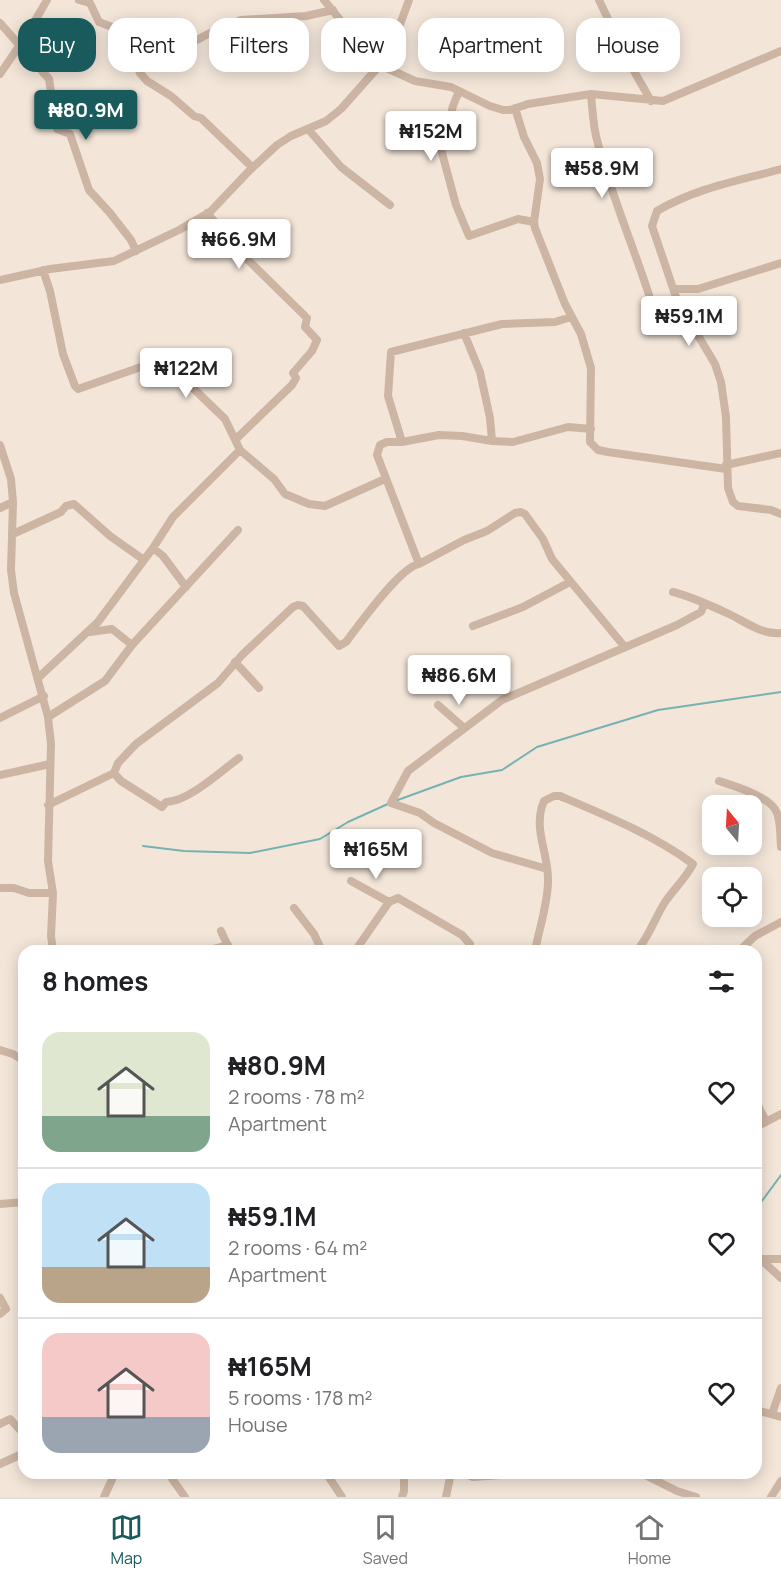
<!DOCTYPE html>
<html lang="en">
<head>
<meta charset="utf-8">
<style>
	:root { --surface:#fff; --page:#f6f6f6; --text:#202124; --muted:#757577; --line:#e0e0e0; --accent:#195a5c }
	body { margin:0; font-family:Manrope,sans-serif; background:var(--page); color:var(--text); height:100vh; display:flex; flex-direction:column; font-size:22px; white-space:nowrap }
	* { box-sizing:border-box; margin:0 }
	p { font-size:20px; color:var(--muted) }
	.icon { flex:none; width:33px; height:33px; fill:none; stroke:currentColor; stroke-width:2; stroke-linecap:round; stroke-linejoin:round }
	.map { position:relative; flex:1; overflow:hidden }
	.panel { position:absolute; left:18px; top:945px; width:744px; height:534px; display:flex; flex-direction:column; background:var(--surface); border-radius:18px; box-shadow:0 3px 15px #0003 }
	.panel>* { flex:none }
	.banner { position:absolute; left:18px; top:18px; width:746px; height:54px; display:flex; gap:12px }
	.needle { width:39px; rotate:342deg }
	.controls { position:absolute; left:702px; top:795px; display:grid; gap:12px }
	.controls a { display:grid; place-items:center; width:60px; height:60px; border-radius:12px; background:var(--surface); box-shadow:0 3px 15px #0003; font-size:30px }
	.price { position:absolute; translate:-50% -51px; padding:0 14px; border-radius:6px; background:#fff; color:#222; font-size:20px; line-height:39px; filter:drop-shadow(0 2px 3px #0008) }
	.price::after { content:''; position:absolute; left:50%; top:36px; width:18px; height:14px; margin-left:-9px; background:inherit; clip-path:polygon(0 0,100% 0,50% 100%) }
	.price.selected { background:var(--accent); color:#fff }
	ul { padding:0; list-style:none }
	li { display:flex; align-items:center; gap:18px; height:150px; padding:0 24px }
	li+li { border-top:2px solid var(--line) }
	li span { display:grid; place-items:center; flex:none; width:168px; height:120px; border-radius:18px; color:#555 }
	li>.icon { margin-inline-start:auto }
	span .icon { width:72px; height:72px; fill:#fffc; stroke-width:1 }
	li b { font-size:26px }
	h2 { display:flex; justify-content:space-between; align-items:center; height:72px; padding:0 24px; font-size:26px }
	.pill { padding:0 21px; border-radius:18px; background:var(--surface); box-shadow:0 3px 15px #0003; font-size:21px; line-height:54px }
	.pill.selected { background:var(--accent); color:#fff }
	.tabs { display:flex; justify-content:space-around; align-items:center; height:84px; border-top:2px solid var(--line); background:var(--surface); font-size:16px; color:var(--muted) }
	.tabs a { display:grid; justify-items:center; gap:3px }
	.tabs .selected { color:var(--accent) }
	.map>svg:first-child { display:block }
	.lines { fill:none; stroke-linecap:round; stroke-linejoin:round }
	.stream { stroke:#76b2b3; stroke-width:2 }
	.street { stroke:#cdb5a4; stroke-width:8 }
</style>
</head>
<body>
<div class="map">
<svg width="781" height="1497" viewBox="0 0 781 1497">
	<rect width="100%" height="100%" fill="#f3e6d9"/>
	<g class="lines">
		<path class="stream" d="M395 801 461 777 502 770 537 747 658 710 781 692
			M143 846 184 851 250 853 320 839 348 822 390 803
			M756 1209 781 1175"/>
		<path class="street" d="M79 0 90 3 99 22 115 28 122 52 137 65 140 73 147 81 171 96 194 116 201 118 252 167
			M324 0 368 54 380 65 415 81 451 87 490 106 503 110H510L528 104 591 94 663 101 781 51
			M599 0 626 57 651 101
			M0 23 49 79 57 129 70 134 89 190 110 213 131 240 136 251
			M138 67 155 63 206 35 241 20 306 16 333 10
			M0 74 26 36 47 0
			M459 91C457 97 453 104 452 110 451 126 454 125 439 133L438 138 456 205 469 236 518 219 534 222
			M591 94C592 108 593 122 596 136 609 190 632 242 649 295
			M515 108 524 137 537 163 540 179 534 222 535 228 565 304 581 334 591 368 590 442 598 450 608 452 726 469
			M308 129 341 167 390 205
			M781 169C738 181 696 188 657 211L652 226 677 300 715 364 721 382 726 417 728 488 733 502 738 506 771 510 781 514
			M207 213 249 261 307 318 305 327 317 340 312 351 293 373 296 378 292 385 236 439
			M43 270 50 291 63 354 75 386 78 389 155 362 165 361 225 419 240 450 274 479 285 494 309 504 325 506 385 479
			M0 280 50 269 114 261 179 230 210 212 249 171 277 145 291 136 326 121 341 109 380 65 395 38 409 0
			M675 289H698L781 263
			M464 333 480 372 490 418 492 441
			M402 442 388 396 391 352 502 324 555 322 571 317
			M0 445 11 479 13 502 11 570 14 593 48 717 51 744 48 861 53 893 51 936 53 951
			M726 465 781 453
			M0 508 13 502
			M13 534 61 512 66 506 74 504 110 536 144 560
			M153 548 163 556 186 587
			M419 564 377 455 380 445 387 442H402L439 435 462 436 492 441 513 442 568 427 591 429
			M673 592C689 596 714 607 729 614 746 622 762 635 781 633
			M473 626 523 607 570 582
			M90 632 112 629 132 645
			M235 662 259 688
			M38 678 98 622 153 548 173 517 240 450
			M438 705 463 727
			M48 717 105 681 132 645 238 530
			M0 718 44 696
			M114 773 121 781 162 807 166 802C188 802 221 771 239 758
			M0 775 50 764
			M719 781C734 786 772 797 777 813 781 823 780 836 781 847
			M48 805 114 773 118 763 136 744 218 683 242 655 293 607 298 605 303 606 339 646 346 642C359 625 400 567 419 564L464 540 487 531 515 513 521 512 525 514 543 539 552 559 624 646
			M547 869 492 853 434 823 420 813 391 803 408 771 502 700 677 625 701 612 704 605
			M351 881 389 902
			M0 888H14L29 893H53
			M294 908 314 934 322 951
			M221 931 230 951
			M205 951 228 945
			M355 951 389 902 398 898 462 935 470 944 464 951
			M535 951C539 929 548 904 548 881 549 854 532 828 544 801L554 796H560C605 815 654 835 693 864 686 878 674 889 665 902 655 918 649 936 637 951
			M739 951 755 936 781 922
			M0 1050 13 1054 24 1061
			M756 1102 766 1121
			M756 1127 781 1114
			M0 1204 24 1202
			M756 1255 781 1278
			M759 1259H781
			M0 1298 6 1309 0 1314
			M756 1410 781 1417
			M772 1414 781 1388
			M0 1424 10 1419 24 1434
			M0 1464 24 1453
			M168 1473 185 1497
			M326 1473 342 1497
			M464 1473 473 1477 500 1475
			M641 1473 677 1491 696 1497
			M104 1497 115 1473
			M402 1497 404 1491V1473
			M446 1497 451 1473
			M771 1497 781 1481"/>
	</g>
</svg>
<div class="controls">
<a><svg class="needle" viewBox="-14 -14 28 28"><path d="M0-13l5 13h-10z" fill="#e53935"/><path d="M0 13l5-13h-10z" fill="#757577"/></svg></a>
<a><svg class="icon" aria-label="locate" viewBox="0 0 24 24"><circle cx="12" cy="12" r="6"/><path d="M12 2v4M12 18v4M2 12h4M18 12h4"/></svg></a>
</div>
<b class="price selected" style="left:86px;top:141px">₦80.9M</b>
<b class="price" style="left:431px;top:162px">₦152M</b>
<b class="price" style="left:602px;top:199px">₦58.9M</b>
<b class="price" style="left:239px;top:270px">₦66.9M</b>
<b class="price" style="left:689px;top:347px">₦59.1M</b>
<b class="price" style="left:186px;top:399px">₦122M</b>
<b class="price" style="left:459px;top:706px">₦86.6M</b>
<b class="price" style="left:376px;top:880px">₦165M</b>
<div class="banner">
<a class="pill selected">Buy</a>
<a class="pill">Rent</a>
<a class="pill">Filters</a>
<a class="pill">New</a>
<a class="pill">Apartment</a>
<a class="pill">House</a>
</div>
<section class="panel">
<h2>8 homes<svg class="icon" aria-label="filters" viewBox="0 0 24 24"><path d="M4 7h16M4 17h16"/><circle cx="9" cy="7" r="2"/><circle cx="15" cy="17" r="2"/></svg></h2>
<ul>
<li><span style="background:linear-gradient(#dfe7d0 70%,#7fa58c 0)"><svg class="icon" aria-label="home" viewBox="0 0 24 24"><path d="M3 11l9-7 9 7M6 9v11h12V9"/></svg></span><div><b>₦80.9M</b><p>2 rooms · 78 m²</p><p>Apartment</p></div><svg class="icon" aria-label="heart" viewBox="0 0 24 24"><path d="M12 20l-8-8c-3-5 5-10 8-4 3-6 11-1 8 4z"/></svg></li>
<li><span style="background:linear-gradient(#bfe0f5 70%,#b9a48a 0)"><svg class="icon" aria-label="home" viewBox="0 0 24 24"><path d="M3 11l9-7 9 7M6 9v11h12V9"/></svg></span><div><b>₦59.1M</b><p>2 rooms · 64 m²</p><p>Apartment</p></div><svg class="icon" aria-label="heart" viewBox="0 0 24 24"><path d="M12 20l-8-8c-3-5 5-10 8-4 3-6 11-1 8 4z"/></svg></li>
<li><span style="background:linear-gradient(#f6c9c9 70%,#9aa5b1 0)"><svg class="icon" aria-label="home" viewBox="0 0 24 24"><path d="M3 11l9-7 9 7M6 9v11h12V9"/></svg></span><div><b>₦165M</b><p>5 rooms · 178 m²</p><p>House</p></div><svg class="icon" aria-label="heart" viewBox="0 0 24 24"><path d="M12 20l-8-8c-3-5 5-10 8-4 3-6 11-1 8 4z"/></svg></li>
</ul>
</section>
</div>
<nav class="tabs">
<a class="selected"><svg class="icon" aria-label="map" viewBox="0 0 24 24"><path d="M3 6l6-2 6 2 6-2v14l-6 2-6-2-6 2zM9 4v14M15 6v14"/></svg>Map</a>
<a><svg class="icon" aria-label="saved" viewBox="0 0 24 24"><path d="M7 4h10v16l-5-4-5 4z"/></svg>Saved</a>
<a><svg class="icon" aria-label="home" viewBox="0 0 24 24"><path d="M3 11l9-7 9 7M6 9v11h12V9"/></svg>Home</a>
</nav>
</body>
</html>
